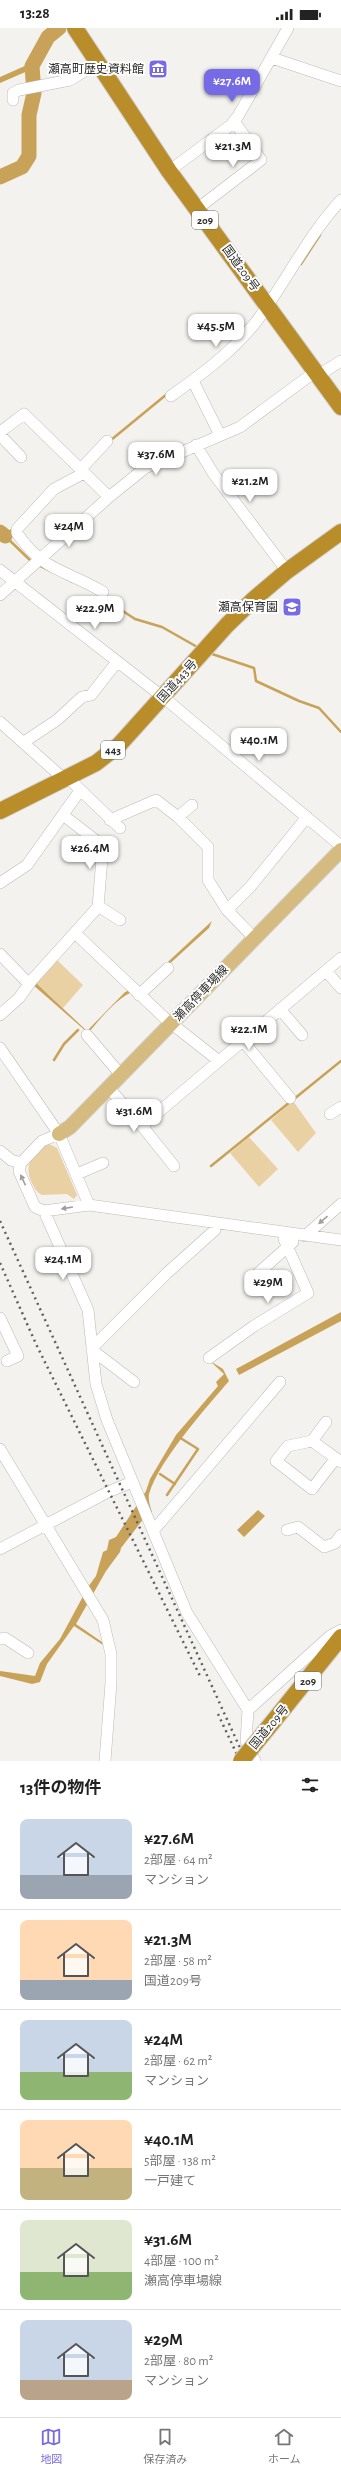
<!DOCTYPE html>
<html lang="ja">
<head>
<meta charset="utf-8">
<style>
	:root { --surface:#fff; --page:#f6f6f6; --text:#222; --muted:#767676; --line:#e0e0e0; --accent:#776ae5 }
	body { margin:0; font-family:"Alegreya Sans","Noto Sans JP",sans-serif; background:var(--page); color:var(--text); height:100vh; display:flex; flex-direction:column; font-size:15px; white-space:nowrap }
	* { box-sizing:border-box; margin:0 }
	p { font-size:13px; color:var(--muted) }
	.icon { flex:none; width:22px; height:22px; fill:none; stroke:currentColor; stroke-width:2; stroke-linecap:round; stroke-linejoin:round }
	.map { position:relative; height:1733px; overflow:hidden }
	.side { display:flex; flex-direction:column; background:var(--surface); flex:1 }
	.side>* { flex:none }
	.price { position:absolute; translate:-50% -34px; padding:0 9px; border-radius:8px; background:#fff; color:#222; font-size:13px; line-height:26px; filter:drop-shadow(0 1px 2px #0008) }
	.price::after { content:''; position:absolute; left:50%; top:24px; width:12px; height:9px; margin-left:-6px; background:inherit; clip-path:polygon(0 0,100% 0,50% 100%) }
	.price.current { background:var(--accent); color:#fff }
	ul { padding:0; list-style:none }
	li { display:flex; align-items:center; gap:12px; height:100px; padding:0 20px }
	li+li { border-top:1px solid var(--line) }
	li span { display:grid; place-items:center; flex:none; width:112px; height:80px; border-radius:8px; color:#555 }
	li>.icon { margin-inline-start:auto }
	span .icon { width:48px; height:48px; fill:#fffc; stroke-width:1 }
	li b { font-size:17px }
	h2 { display:flex; justify-content:space-between; align-items:center; height:48px; padding:0 20px; font-size:17px }
	.status { display:flex; justify-content:space-between; align-items:center; height:28px; padding:0 20px; background:var(--surface); direction:ltr }
	.status svg { height:11px; fill:currentColor }
	.menu { display:flex; justify-content:space-around; align-items:center; height:56px; border-top:1px solid var(--line); background:var(--surface); font-size:11px; color:var(--muted) }
	.menu a { display:grid; justify-items:center; gap:2px }
	.menu .current { color:var(--accent) }
	.map>svg:first-child { display:block }
	.green { fill:#ead1a3 }
	.water { fill:#c7a258 }
	.lines { fill:none; stroke-linecap:round; stroke-linejoin:round }
	.stream { stroke:#c7a258; stroke-width:2.5 }
	.river { stroke:#c7a258; stroke-width:15 }
	.minor-casing { stroke:#bcbab6; stroke-width:12 }
	.major-casing { stroke:#d0d0d0; stroke-width:16 }
	.highway-casing { stroke:#d0d0d0; stroke-width:18 }
	.minor { stroke:#fff; stroke-width:11 }
	.major { stroke:#d5bb7f; stroke-width:14 }
	.highway { stroke:#b98d2a; stroke-width:16 }
	.rail { stroke:#61605d; stroke-width:2.5; stroke-dasharray:2 4; stroke-linecap:butt }
	.highway-bridge-casing { stroke:#d0d0d0; stroke-width:18; stroke-linecap:butt }
	.highway-bridge { stroke:#b98d2a; stroke-width:16 }
	.oneway { fill:#9f9f9e }
	.labels { text-anchor:middle; dominant-baseline:central; stroke-width:4; stroke-linejoin:round; paint-order:stroke }
	.shield { fill:#fff; stroke:#6a6a68; stroke-width:1 }
	.shield-label { font-size:11px; font-weight:bold; fill:#2a2a28 }
	.poi-label { font-size:12px; fill:#2a2a28; stroke:#fff; text-anchor:end }
	.street-label { font-size:12px; fill:#2a2a28; stroke:#fff }
</style>
</head>
<body>
<div class="status"><b>13:28</b><svg viewBox="0 0 49 12"><path d="M0 12V9h3v3zM5 12V6h3v6zM10 12V3h3v9zM15 12V0h3v12zM26 1h20v11H26zM47 4h2v5h-2z"/></svg></div>
<div class="map">
<svg width="341" height="1733" viewBox="0 0 341 1733">
	<rect width="100%" height="100%" fill="#f4f2ee"/>
	<path class="green" d="M57 932 83 957 63 980 35 954Z
		M293 1073 316 1105 298 1124 271 1092Z
		M249 1109 278 1141 259 1159 230 1125Z
		M49 1116 57 1120 77 1167 74 1171 67 1166 42 1167C36 1164 34 1159 31 1153 24 1136 32 1123 49 1116Z"/>
	<path class="water" d="M27 37 30 42 0 55V49Z
		M212 893 209 900 143 960C120 965 103 988 88 1005L32 956 0 923V921L87 1003 125 964 143 957Z
		M341 1284V1293L239 1347 236 1341Z
		M210 1333 223 1341 229 1353C206 1380 159 1432 149 1466 148 1471 150 1479 152 1484L148 1485 121 1520 120 1524 106 1543 76 1596 102 1614 103 1617 74 1598 47 1636 40 1654 32 1656 0 1648V1643L35 1648 40 1635 60 1611 88 1559 96 1548 103 1524 107 1522 109 1512 116 1509 146 1463 150 1451 176 1407 218 1358 216 1354 224 1346Z
		M258 1482 265 1488 244 1509 237 1502Z"/>
	<g class="lines">
		<path class="stream" d="M301 236 320 207
			M111 412 167 366
			M14 500 5 508 32 534
			M38 537 73 554
			M100 568 135 591 162 599 199 620
			M209 625 254 640 256 653 299 673 319 680 341 704
			M54 1032 64 1016 78 1002
			M294 1071 341 1033
			M211 1138 290 1074
			M160 1446 175 1456
			M167 1467 198 1421 182 1411"/>
		<path class="river" d="M0 149 22 139 29 128V87L34 65 32 38 48 9 59 0
			M0 504 5 508"/>
		<defs>
			<path id="minor" d="M272 30 341 53
				M13 72V65L19 62 70 52 99 34
				M169 143 231 97 238 88 288 0
				M197 181 261 132 234 93
				M319 347 341 333
				M193 353 220 407
				M171 368C202 346 232 324 256 294 286 254 307 209 341 172
				M0 404 24 386 109 469
				M0 407 21 429
				M196 417 213 445 287 543
				M80 442 107 413
				M84 445 54 461 17 501V505C43 544 67 542 103 564
				M0 542 168 673 341 818
				M0 567 109 469 145 440 240 399 316 343
				M0 694 65 752
				M24 714 57 692 82 669 91 667 117 634
				M68 750 120 800
				M178 789 208 819V852L227 882 255 911
				M110 792 156 772 178 789 192 777
				M0 855 27 837 79 764
				M98 878 120 892
				M227 882 251 858 307 789
				M76 906 171 996
				M0 926 29 956
				M326 943 341 960
				M139 967 168 940
				M280 981 302 1007
				M0 987 19 970 32 952 98 879 103 818 63 787
				M172 996 219 1033
				M87 1007 121 1047
				M243 1013 290 1070
				M0 1020 59 1106 89 1177
				M109 1060 142 1098 174 1138
				M330 1086 341 1079
				M142 1098 341 930
				M59 1106 42 1113 21 1135 19 1143 35 1179 44 1183 89 1177 341 1212
				M0 1123 11 1132 21 1135
				M77 1146 103 1135
				M44 1183 88 1282 96 1356 107 1392 187 1585 248 1682 246 1713 255 1733
				M305 1208 341 1176
				M256 1247 293 1214
				M0 1290 18 1328 7 1333
				M92 1320 167 1245 215 1202
				M92 1322 134 1354
				M209 1330 254 1298 308 1265 284 1211
				M326 1394 312 1413 341 1434
				M312 1413 288 1418 276 1433 312 1461 336 1430
				M0 1421 103 1592 111 1626V1655L105 1733
				M287 1502 298 1499 324 1519 335 1515 341 1507
				M153 1503 280 1354
				M0 1521 108 1464 132 1454
				M0 1611 5 1610 28 1625
				M248 1682 330 1608 341 1602"/>
			<path id="major" d="M59 1106 70 1099 341 822"/>
			<path id="highway" d="M75 0 169 143 341 379
				M0 783 96 735 119 717 227 597 254 571 287 543 341 504
				M272 1695 341 1609"/>
		</defs>
		<use href="#minor" class="minor-casing"/>
		<use href="#major" class="major-casing"/>
		<use href="#highway" class="highway-casing"/>
		<use href="#minor" class="minor"/>
		<use href="#major" class="major"/>
		<use href="#highway" class="highway"/>
		<path class="rail" d="M0 1193 246 1733
			M0 1235 36 1316 201 1650
			M218 1686 240 1733"/>
		<defs>
			<path id="highway-bridge" d="M241 1733 272 1695"/>
		</defs>
		<use href="#highway-bridge" class="highway-bridge-casing"/>
		<use href="#highway-bridge" class="highway-bridge"/>
	</g>
	<defs><path id="oneway-solid" d="M-6-.8H1V-3.2L6.5 0L1 3.2V.8H-6Z"/></defs>
	<g class="oneway">
		<use href="#oneway-solid" transform="translate(23 1152) rotate(-115)"/>
		<use href="#oneway-solid" transform="translate(67 1180) rotate(171)"/>
		<use href="#oneway-solid" transform="translate(323 1192) rotate(139)"/>
	</g>
	<defs>
		<symbol id="museum-square" viewBox="-11 -11 22 22"><rect x="-9" y="-9" width="18" height="18" rx="4" fill="#776ae5" stroke="#fff"/><path d="M0-6L6-3V-2H-6V-3ZM-5-1h2V3h-2ZM-1-1h2V3h-2ZM3-1h2V3H3ZM-6 4H6V6H-6Z" fill="#fff"/></symbol>
		<symbol id="school-square" viewBox="-11 -11 22 22"><rect x="-9" y="-9" width="18" height="18" rx="4" fill="#776ae5" stroke="#fff"/><path d="M0-5L7-2L0 1L-7-2ZM-4 1L0 2.5L4 1V4Q0 6-4 4Z" fill="#fff"/></symbol>
	</defs>
	<g fill-rule="evenodd">
		<use href="#museum-square" x="147" y="30" width="22" height="22"/>
		<use href="#school-square" x="281" y="568" width="22" height="22"/>
	</g>
	<g class="labels">
		<g class="shield">
			<rect x="192" y="183" width="26" height="18" rx="3"/>
			<rect x="101" y="713" width="24" height="18" rx="3"/>
			<rect x="295" y="1644" width="26" height="18" rx="3"/>
		</g>
		<g class="shield-label">
			<text x="205" y="192">209</text>
			<text x="113" y="722">443</text>
			<text x="308" y="1653">209</text>
		</g>
		<g class="poi-label">
			<text x="144" y="41">瀬高町歴史資料館</text>
			<text x="278" y="579">瀬高保育園</text>
		</g>
		<g class="street-label">
			<text transform="translate(241 240) rotate(54)">国道209号</text>
			<text transform="translate(177 653) rotate(-48)">国道443号</text>
			<text transform="translate(201 965) rotate(-46)">瀬高停車場線</text>
			<text transform="translate(269 1699) rotate(-50)">国道209号</text>
		</g>
	</g>
</svg>
<b class="price current" style="left:232px;top:75px">¥27.6M</b>
<b class="price" style="left:233px;top:140px">¥21.3M</b>
<b class="price" style="left:216px;top:320px">¥45.5M</b>
<b class="price" style="left:156px;top:448px">¥37.6M</b>
<b class="price" style="left:250px;top:475px">¥21.2M</b>
<b class="price" style="left:69px;top:520px">¥24M</b>
<b class="price" style="left:95px;top:602px">¥22.9M</b>
<b class="price" style="left:259px;top:734px">¥40.1M</b>
<b class="price" style="left:90px;top:842px">¥26.4M</b>
<b class="price" style="left:249px;top:1023px">¥22.1M</b>
<b class="price" style="left:134px;top:1105px">¥31.6M</b>
<b class="price" style="left:63px;top:1253px">¥24.1M</b>
<b class="price" style="left:268px;top:1276px">¥29M</b>
</div>
<section class="side">
<h2>13件の物件<svg class="icon" aria-label="filters" viewBox="0 0 24 24"><path d="M4 7h16M4 17h16"/><circle cx="9" cy="7" r="2"/><circle cx="15" cy="17" r="2"/></svg></h2>
<ul>
<li><span style="background:linear-gradient(#c9d6e8 70%,#9aa5b1 0)"><svg class="icon" aria-label="home" viewBox="0 0 24 24"><path d="M3 11l9-7 9 7M6 9v11h12V9"/></svg></span><div><b>¥27.6M</b><p>2部屋 · 64 m²</p><p>マンション</p></div></li>
<li><span style="background:linear-gradient(#ffd9b3 75%,#9aa5b1 0)"><svg class="icon" aria-label="home" viewBox="0 0 24 24"><path d="M3 11l9-7 9 7M6 9v11h12V9"/></svg></span><div><b>¥21.3M</b><p>2部屋 · 58 m²</p><p>国道209号</p></div></li>
<li><span style="background:linear-gradient(#c9d6e8 65%,#8fb573 0)"><svg class="icon" aria-label="home" viewBox="0 0 24 24"><path d="M3 11l9-7 9 7M6 9v11h12V9"/></svg></span><div><b>¥24M</b><p>2部屋 · 62 m²</p><p>マンション</p></div></li>
<li><span style="background:linear-gradient(#ffd9b3 60%,#c2b280 0)"><svg class="icon" aria-label="home" viewBox="0 0 24 24"><path d="M3 11l9-7 9 7M6 9v11h12V9"/></svg></span><div><b>¥40.1M</b><p>5部屋 · 138 m²</p><p>一戸建て</p></div></li>
<li><span style="background:linear-gradient(#dfe7d0 65%,#8fb573 0)"><svg class="icon" aria-label="home" viewBox="0 0 24 24"><path d="M3 11l9-7 9 7M6 9v11h12V9"/></svg></span><div><b>¥31.6M</b><p>4部屋 · 100 m²</p><p>瀬高停車場線</p></div></li>
<li><span style="background:linear-gradient(#c9d6e8 75%,#b9a48a 0)"><svg class="icon" aria-label="home" viewBox="0 0 24 24"><path d="M3 11l9-7 9 7M6 9v11h12V9"/></svg></span><div><b>¥29M</b><p>2部屋 · 80 m²</p><p>マンション</p></div></li>
</ul>
</section>
<nav class="menu">
<a class="current"><svg class="icon" aria-label="map" viewBox="0 0 24 24"><path d="M3 6l6-2 6 2 6-2v14l-6 2-6-2-6 2zM9 4v14M15 6v14"/></svg>地図</a>
<a><svg class="icon" aria-label="saved" viewBox="0 0 24 24"><path d="M7 4h10v16l-5-4-5 4z"/></svg>保存済み</a>
<a><svg class="icon" aria-label="home" viewBox="0 0 24 24"><path d="M3 11l9-7 9 7M6 9v11h12V9"/></svg>ホーム</a>
</nav>
</body>
</html>
